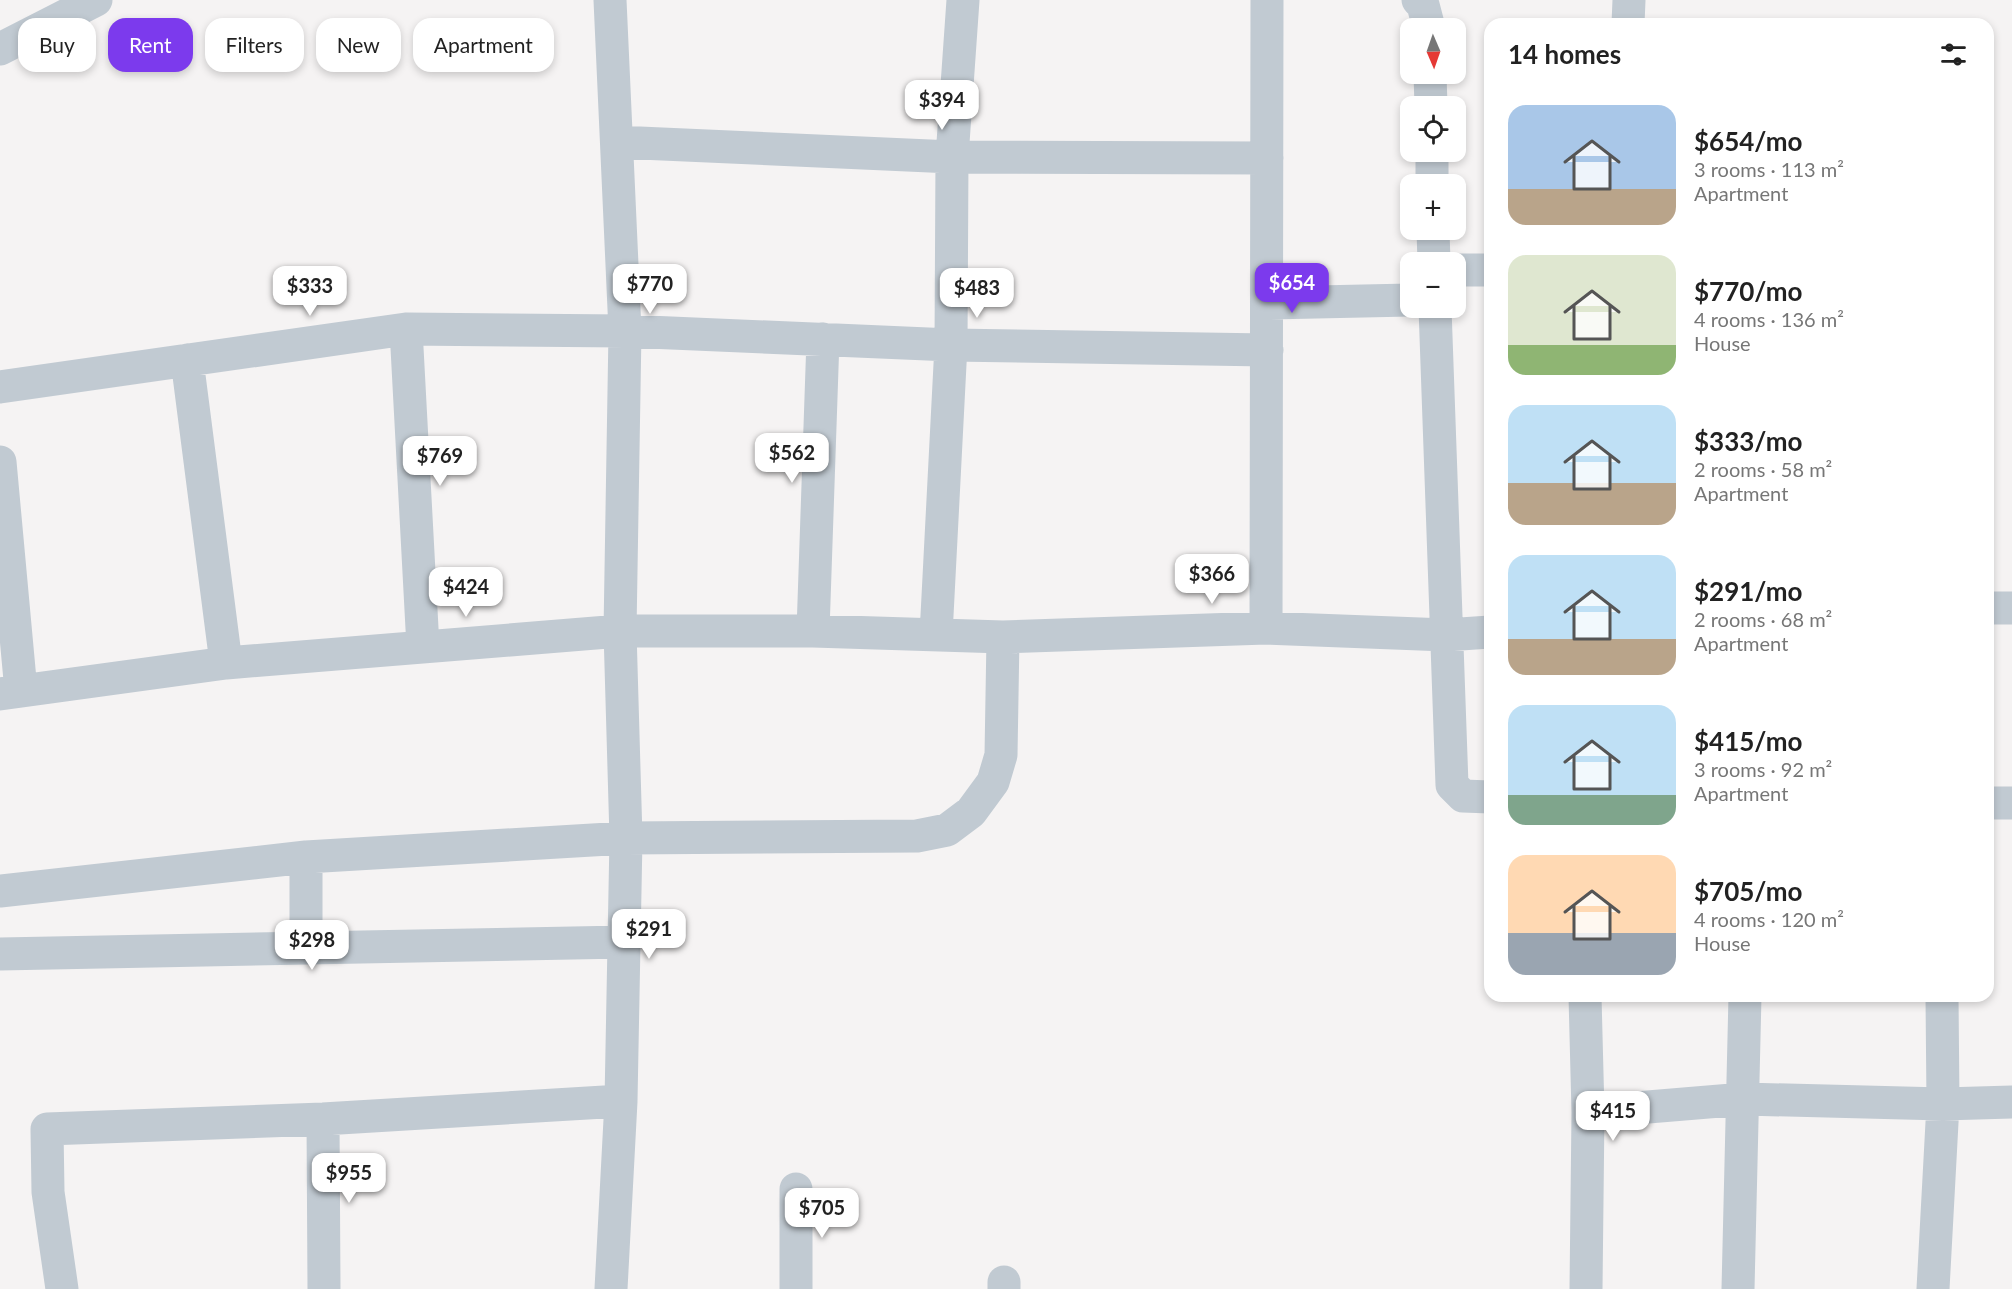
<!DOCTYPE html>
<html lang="en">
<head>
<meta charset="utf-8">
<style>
	:root { --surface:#fff; --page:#f2f2f2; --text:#222; --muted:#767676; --accent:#7c3aed }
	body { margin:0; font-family:Lato,sans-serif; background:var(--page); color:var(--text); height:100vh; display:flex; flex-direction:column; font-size:22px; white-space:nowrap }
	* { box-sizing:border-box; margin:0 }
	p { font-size:20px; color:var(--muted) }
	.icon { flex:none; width:33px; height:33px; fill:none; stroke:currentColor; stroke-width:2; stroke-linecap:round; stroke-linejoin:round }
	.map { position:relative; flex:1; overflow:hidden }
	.panel { position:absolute; left:1484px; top:18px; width:510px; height:984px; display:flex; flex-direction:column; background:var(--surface); border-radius:18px; box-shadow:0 3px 9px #0003 }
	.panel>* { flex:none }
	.banner { position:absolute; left:18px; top:18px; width:570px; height:54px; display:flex; gap:12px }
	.needle { width:39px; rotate:178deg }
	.tools { position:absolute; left:1400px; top:18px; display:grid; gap:12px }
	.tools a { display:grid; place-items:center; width:66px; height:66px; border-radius:12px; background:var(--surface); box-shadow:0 3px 9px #0003; font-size:30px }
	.price { position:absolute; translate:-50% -51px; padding:0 14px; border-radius:12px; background:#fff; color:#222; font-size:20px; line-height:39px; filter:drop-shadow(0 2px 3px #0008) }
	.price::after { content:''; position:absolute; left:50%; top:36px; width:18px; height:14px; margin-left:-9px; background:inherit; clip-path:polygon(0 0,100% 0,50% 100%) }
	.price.active { background:var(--accent); color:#fff }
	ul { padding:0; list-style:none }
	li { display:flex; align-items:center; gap:18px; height:150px; padding:0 24px }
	li span { display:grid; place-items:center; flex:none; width:168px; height:120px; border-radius:18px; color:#555 }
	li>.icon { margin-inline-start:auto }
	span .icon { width:72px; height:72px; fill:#fffc; stroke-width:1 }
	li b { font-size:26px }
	h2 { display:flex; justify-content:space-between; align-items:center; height:72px; padding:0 24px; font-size:26px }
	.pill { padding:0 21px; border-radius:18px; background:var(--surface); box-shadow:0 3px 9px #0003; font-size:21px; line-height:54px }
	.pill.active { background:var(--accent); color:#fff }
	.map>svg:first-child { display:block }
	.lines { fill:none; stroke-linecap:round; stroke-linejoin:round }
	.minor { stroke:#c1cad2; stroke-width:33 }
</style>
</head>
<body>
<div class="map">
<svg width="2012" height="1289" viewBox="0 0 2012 1289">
	<rect width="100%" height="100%" fill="#f5f3f3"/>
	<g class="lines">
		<path class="minor" d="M610 0 625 331 620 631 626 838 621 1101 611 1289
			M1418 0 1423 5 1429 28
			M1628 24 1629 0
			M0 49 96 0
			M1430 74 1431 106
			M617 142 952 157 1267 158
			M1432 152V184
			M1433 230 1434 262
			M1455 270H1490
			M1267 303 1410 300
			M1435 308 1452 785 1463 796 1490 797
			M406 329 423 647
			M187 360 226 663
			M0 387 406 329 625 331 951 345 1267 350
			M0 462 21 691
			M1988 608H2012
			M1266 628 1267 0
			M813 631 823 339
			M936 635 951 345 952 157 963 0
			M0 694 226 663 620 631H813L1003 637 1266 628 1446 635 1490 632
			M1988 803H2012
			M0 891 306 857 626 838 917 836 947 830 971 812 993 782 1001 755 1003 637
			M306 946V857
			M0 954 624 942
			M1585 996 1588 1112 1586 1289
			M1588 1112 1744 1099 1943 1104 2012 1102
			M323 1119 324 1289
			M796 1189V1289
			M1004 1282V1289
			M62 1289 48 1192 47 1129 323 1119 621 1101
			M1738 1289 1745 996
			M1933 1289 1943 1104 1942 996"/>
	</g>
</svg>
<div class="tools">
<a><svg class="needle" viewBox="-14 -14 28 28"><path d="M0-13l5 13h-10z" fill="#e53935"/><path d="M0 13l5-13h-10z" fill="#767676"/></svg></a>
<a><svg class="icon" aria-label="locate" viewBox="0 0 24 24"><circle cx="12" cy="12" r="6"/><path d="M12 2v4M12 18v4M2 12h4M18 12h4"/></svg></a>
<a>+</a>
<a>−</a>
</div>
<b class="price" style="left:942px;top:131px">$394</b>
<b class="price active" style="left:1292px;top:314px">$654</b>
<b class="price" style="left:650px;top:315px">$770</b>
<b class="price" style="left:310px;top:317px">$333</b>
<b class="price" style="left:977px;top:319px">$483</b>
<b class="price" style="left:792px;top:484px">$562</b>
<b class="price" style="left:440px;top:487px">$769</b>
<b class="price" style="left:1212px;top:605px">$366</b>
<b class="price" style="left:466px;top:618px">$424</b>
<b class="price" style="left:649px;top:960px">$291</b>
<b class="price" style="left:312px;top:971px">$298</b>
<b class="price" style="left:1613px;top:1142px">$415</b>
<b class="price" style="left:349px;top:1204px">$955</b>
<b class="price" style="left:822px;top:1239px">$705</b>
<div class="banner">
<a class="pill">Buy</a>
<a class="pill active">Rent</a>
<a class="pill">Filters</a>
<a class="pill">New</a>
<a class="pill">Apartment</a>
</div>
<section class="panel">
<h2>14 homes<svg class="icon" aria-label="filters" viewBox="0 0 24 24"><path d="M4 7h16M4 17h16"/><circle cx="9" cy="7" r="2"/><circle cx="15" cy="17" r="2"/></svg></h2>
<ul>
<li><span style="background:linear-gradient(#a9c7e8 70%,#b9a48a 0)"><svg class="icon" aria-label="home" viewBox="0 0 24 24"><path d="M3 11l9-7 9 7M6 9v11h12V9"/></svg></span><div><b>$654/mo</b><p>3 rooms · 113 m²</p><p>Apartment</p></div></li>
<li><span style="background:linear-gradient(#dfe7d0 75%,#8fb573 0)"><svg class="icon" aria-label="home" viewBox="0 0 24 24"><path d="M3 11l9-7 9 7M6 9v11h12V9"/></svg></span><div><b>$770/mo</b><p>4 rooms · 136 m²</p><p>House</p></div></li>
<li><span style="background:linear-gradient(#bfe0f5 65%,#b9a48a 0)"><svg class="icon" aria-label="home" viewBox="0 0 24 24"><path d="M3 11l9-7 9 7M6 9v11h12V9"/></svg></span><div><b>$333/mo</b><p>2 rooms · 58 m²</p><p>Apartment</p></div></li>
<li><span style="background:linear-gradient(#bfe0f5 70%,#b9a48a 0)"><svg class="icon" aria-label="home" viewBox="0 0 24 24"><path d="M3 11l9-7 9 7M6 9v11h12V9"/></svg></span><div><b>$291/mo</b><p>2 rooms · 68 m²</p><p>Apartment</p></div></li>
<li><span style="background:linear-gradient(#bfe0f5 75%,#7fa58c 0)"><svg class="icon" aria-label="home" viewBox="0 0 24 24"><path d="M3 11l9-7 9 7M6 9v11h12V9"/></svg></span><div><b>$415/mo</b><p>3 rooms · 92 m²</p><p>Apartment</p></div></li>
<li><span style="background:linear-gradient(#ffd9b3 65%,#9aa5b1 0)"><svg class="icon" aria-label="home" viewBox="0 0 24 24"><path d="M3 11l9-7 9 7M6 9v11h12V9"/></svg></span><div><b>$705/mo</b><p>4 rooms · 120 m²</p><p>House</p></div></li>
</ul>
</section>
</div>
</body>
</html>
